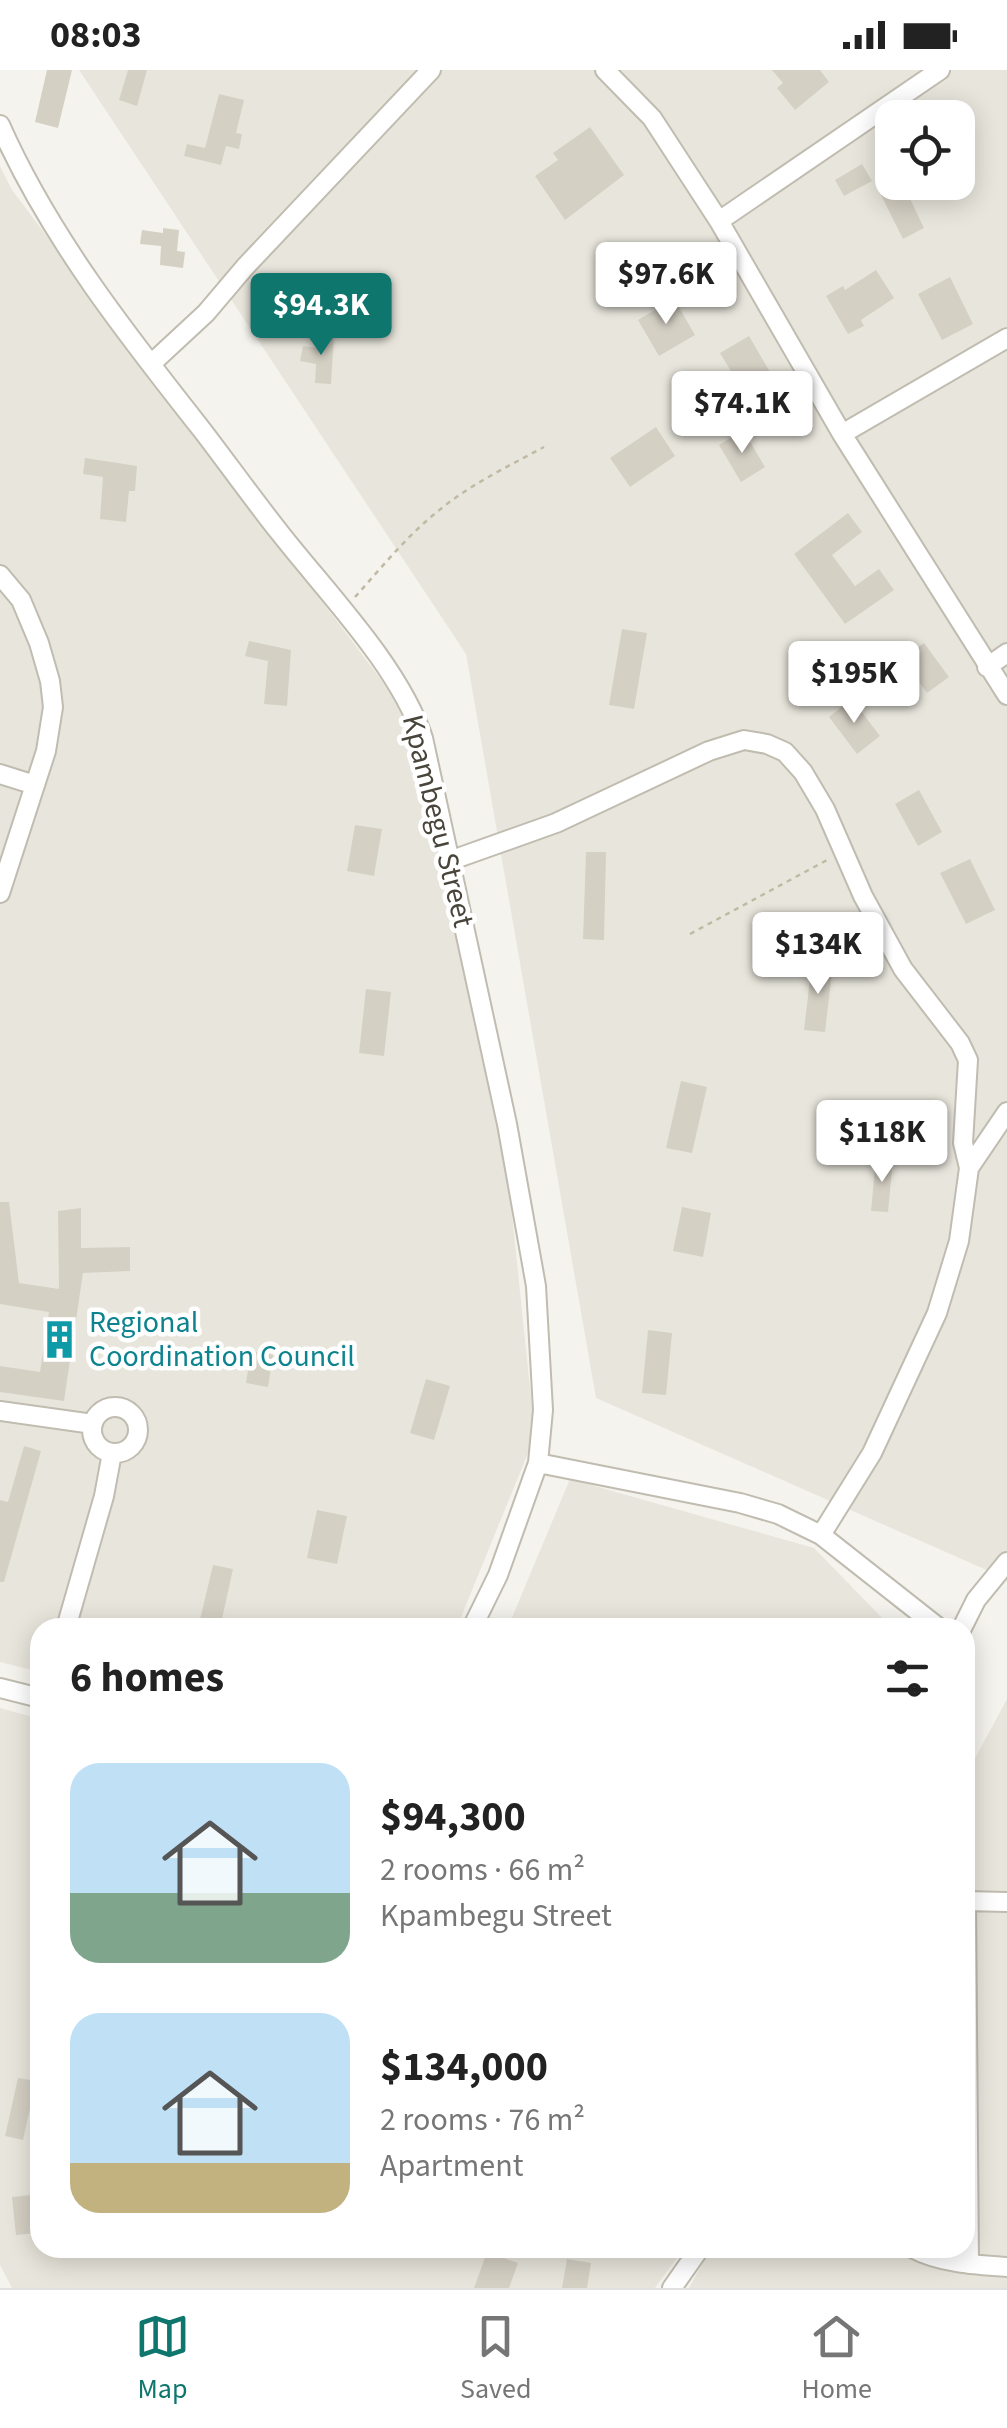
<!DOCTYPE html>
<html lang="en">
<head>
<meta charset="utf-8">
<style>
	:root { --surface:#fff; --page:#f2f2f2; --text:#222; --muted:#767676; --line:#e0e0e0; --accent:#0f766e }
	body { margin:0; font-family:"Source Sans 3",sans-serif; background:var(--page); color:var(--text); height:100vh; display:flex; flex-direction:column; font-size:38px; white-space:nowrap }
	* { box-sizing:border-box; margin:0 }
	p { font-size:32px; color:var(--muted) }
	.icon { flex:none; width:55px; height:55px; fill:none; stroke:currentColor; stroke-width:2; stroke-linecap:round; stroke-linejoin:round }
	.map { position:relative; flex:1; overflow:hidden }
	.sheet { position:absolute; left:30px; top:1548px; width:945px; height:640px; display:flex; flex-direction:column; background:var(--surface); border-radius:30px; box-shadow:0 5px 25px #0003 }
	.sheet>* { flex:none }
	.tools { position:absolute; left:875px; top:30px; display:grid; gap:20px }
	.tools a { display:grid; place-items:center; width:100px; height:100px; border-radius:20px; background:var(--surface); box-shadow:0 5px 25px #0003; font-size:50px }
	.price { position:absolute; translate:-50% -85px; padding:0 22px; border-radius:10px; background:#fff; color:#222; font-size:32px; line-height:65px; filter:drop-shadow(0 2px 5px #0008) }
	.price::after { content:''; position:absolute; left:50%; top:60px; width:30px; height:22px; margin-left:-15px; background:inherit; clip-path:polygon(0 0,100% 0,50% 100%) }
	.price.active { background:var(--accent); color:#fff }
	ul { padding:0; list-style:none }
	li { display:flex; align-items:center; gap:30px; height:250px; padding:0 40px }
	li span { display:grid; place-items:center; flex:none; width:280px; height:200px; border-radius:30px; color:#555 }
	li>.icon { margin-inline-start:auto }
	span .icon { width:120px; height:120px; fill:#fffc; stroke-width:1 }
	li b { font-size:42px }
	h2 { display:flex; justify-content:space-between; align-items:center; height:120px; padding:0 40px; font-size:42px }
	.status { display:flex; justify-content:space-between; align-items:center; height:70px; padding:0 50px; background:var(--surface); direction:ltr }
	.status svg { height:28px; fill:currentColor }
	.menu { display:flex; justify-content:space-around; align-items:center; height:140px; border-top:2px solid var(--line); background:var(--surface); font-size:28px; color:var(--muted) }
	.menu a { display:grid; justify-items:center; gap:5px }
	.menu .active { color:var(--accent) }
	.map>svg:first-child { display:block }
	.residential { fill:#e8e6dc; fill-rule:evenodd }
	.building { fill:#d5d0c4 }
	.lines { fill:none; stroke-linecap:round; stroke-linejoin:round }
	.minor-casing { stroke:#c0bcb0; stroke-width:22 }
	.path { stroke:#c0b9a3; stroke-width:2.5; stroke-dasharray:5 5; stroke-linecap:butt }
	.minor { stroke:#fff; stroke-width:18 }
	.labels { text-anchor:middle; dominant-baseline:central; stroke-width:9; stroke-linejoin:round; paint-order:stroke }
	.street-label { font-size:30px; fill:#49453b; stroke:#fff }
	.culture-label { font-size:30px; fill:#0d838f; stroke:#fff; text-anchor:start }
</style>
</head>
<body>
<div class="status"><b>08:03</b><svg viewBox="0 0 49 12"><path d="M0 12V9h3v3zM5 12V6h3v6zM10 12V3h3v9zM15 12V0h3v12zM26 1h20v11H26zM47 4h2v5h-2z"/></svg></div>
<div class="map">
<svg width="1007" height="2218" viewBox="0 0 1007 2218">
	<rect width="100%" height="100%" fill="#f5f3ed"/>
	<path class="residential" d="M79 0H1007V1509L596 1328 466 584ZM892 48H958V112H892Z
		M0 96 12 120 407 644 507 1096 535 1366 457 1557 40 1558V1602L0 1592Z
		M570 1409 814 1478 891 1557H508Z
		M1007 1629V2218H689L711 2178H965V1707Z
		M0 1638 40 1649V2178H684L655 2218H12L0 2195Z"/>
	<path class="building" d="M47 0H72L58 58 35 52Z
		M128 0H147L137 36 119 30Z
		M772 0H820L829 12 795 40 777 18 783 13Z
		M219 24 244 30 236 63 242 64 239 79 226 76 221 95 184 86 187 74 205 78Z
		M590 57 624 105 565 150 535 106 558 90 553 83Z
		M862 94 872 111 844 126 835 110Z
		M885 112H902L924 158 903 169 877 117Z
		M163 158 179 160 177 181 185 182 183 198 160 195 161 176 140 174 142 160 163 163Z
		M876 200 894 228 861 250 864 256 848 264 826 226 843 216 845 220Z
		M950 207 973 254 942 270 918 224Z
		M674 229 695 265 659 286 638 250Z
		M318 262 334 264 331 314 315 313 316 294 300 291 303 276 318 278Z
		M749 266 774 309 746 326 720 283Z
		M656 357 675 386 630 417 610 388Z
		M743 360 765 397 741 412 719 375Z
		M85 388 137 396 135 421H129L126 452 100 449 103 407 83 404Z
		M848 443 862 462 832 485 855 516 879 499 894 520 845 554 794 484Z
		M622 559 647 563 634 639 609 635Z
		M249 571 291 580 287 636 264 634 268 591 245 586Z
		M924 573 949 607 927 623 902 589Z
		M852 629 880 666 857 684 829 647Z
		M919 720 942 762 918 776 895 734Z
		M355 755 382 759 374 806 347 801Z
		M586 782H606L604 870 583 869Z
		M970 789 995 840 966 854 940 803Z
		M812 892 833 894 825 962 804 960Z
		M366 919 391 922 384 986 359 983Z
		M681 1011 707 1017 692 1083 666 1078Z
		M876 1087 893 1089 888 1142 871 1141Z
		M0 1132H9L19 1213 59 1219 58 1141 81 1138V1178L130 1177V1201L83 1203 64 1331 0 1322V1296L40 1302 49 1242 0 1234Z
		M682 1137 711 1143 703 1187 673 1181Z
		M648 1260 672 1263 666 1325 642 1323Z
		M251 1281 273 1285 268 1317 246 1313Z
		M426 1309 450 1316 434 1370 410 1363Z
		M24 1376 41 1381 4 1512H0V1430L8 1432Z
		M317 1440 347 1446 337 1494 307 1488Z
		M213 1495 233 1499 220 1558H198Z
		M18 2008 36 2011 23 2070 5 2066Z
		M31 2125 35 2163 16 2165 12 2127Z
		M487 2182 518 2193 509 2218H474Z
		M567 2189 591 2193 587 2218H562Z"/>
	<g class="lines">
		<defs>
			<path id="minor" d="M605 0 652 48 719 151 842 364 1007 625
				M0 55C49 166 127 265 202 360 228 394 253 429 280 463 327 523 399 596 423 668L507 1054 536 1216 543 1340 538 1393 498 1505 472 1558
				M719 151 940 0
				M151 294 206 243 245 197 431 0
				M842 364 1007 268
				M0 505 21 530 39 573 50 611 53 637 46 681 0 823
				M987 597 1007 583
				M0 704 35 715
				M452 790 556 753 709 681 744 670 767 674 785 682 803 702 825 739 863 826 903 899 960 973 968 990 963 1073 969 1098
				M92 1360a23 23 0 1 1 46 0a23 23 0 1 1-46 0Z
				M0 1341 93 1354
				M538 1393 740 1433 778 1444 821 1465 939 1558
				M821 1465 872 1383 937 1243 959 1171 969 1098 1007 1042
				M66 1558 104 1426 112 1383
				M962 1558 976 1530 1007 1492
				M0 1618 40 1628
				M965 1831 1007 1832
				M966 1831 969 2194
				M912 2178C940 2193 976 2195 1007 2197
				M672 2218 700 2178"/>
		</defs>
		<use href="#minor" class="minor-casing"/>
		<path class="path" d="M355 527C381 498 406 467 437 442 469 415 507 397 544 377
			M690 864 829 789"/>
		<use href="#minor" class="minor"/>
	</g>
	<defs>
		<symbol id="building-bare" viewBox="-9 -9 18 18"><path d="M-4-6H4V6H1V3H-1V6H-4ZM-2.5-4.3h1.7v1.8h-1.7ZM.8-4.3h1.7v1.8H.8ZM-2.5-1h1.7V.8h-1.7ZM.8-1h1.7V.8H.8Z" fill="#0f9aa8" stroke="#fff" stroke-width="2.5" paint-order="stroke"/></symbol>
	</defs>
	<g fill-rule="evenodd">
		<use href="#building-bare" x="32" y="1242" width="55" height="55"/>
	</g>
	<g class="labels">
		<g class="street-label">
			<text transform="translate(438 751) rotate(76)">Kpambegu Street</text>
		</g>
		<g class="culture-label">
			<text x="89" y="1252">Regional<tspan x="89" dy="34">Coordination Council</tspan></text>
		</g>
	</g>
</svg>
<div class="tools">
<a><svg class="icon" aria-label="locate" viewBox="0 0 24 24"><circle cx="12" cy="12" r="6"/><path d="M12 2v4M12 18v4M2 12h4M18 12h4"/></svg></a>
</div>
<b class="price" style="left:666px;top:257px">$97.6K</b>
<b class="price active" style="left:321px;top:288px">$94.3K</b>
<b class="price" style="left:742px;top:386px">$74.1K</b>
<b class="price" style="left:854px;top:656px">$195K</b>
<b class="price" style="left:818px;top:927px">$134K</b>
<b class="price" style="left:882px;top:1115px">$118K</b>
<section class="sheet">
<h2>6 homes<svg class="icon" aria-label="filters" viewBox="0 0 24 24"><path d="M4 7h16M4 17h16"/><circle cx="9" cy="7" r="2"/><circle cx="15" cy="17" r="2"/></svg></h2>
<ul>
<li><span style="background:linear-gradient(#bfe0f5 65%,#7fa58c 0)"><svg class="icon" aria-label="home" viewBox="0 0 24 24"><path d="M3 11l9-7 9 7M6 9v11h12V9"/></svg></span><div><b>$94,300</b><p>2 rooms · 66 m²</p><p>Kpambegu Street</p></div></li>
<li><span style="background:linear-gradient(#bfe0f5 75%,#c2b280 0)"><svg class="icon" aria-label="home" viewBox="0 0 24 24"><path d="M3 11l9-7 9 7M6 9v11h12V9"/></svg></span><div><b>$134,000</b><p>2 rooms · 76 m²</p><p>Apartment</p></div></li>
</ul>
</section>
</div>
<nav class="menu">
<a class="active"><svg class="icon" aria-label="map" viewBox="0 0 24 24"><path d="M3 6l6-2 6 2 6-2v14l-6 2-6-2-6 2zM9 4v14M15 6v14"/></svg>Map</a>
<a><svg class="icon" aria-label="saved" viewBox="0 0 24 24"><path d="M7 4h10v16l-5-4-5 4z"/></svg>Saved</a>
<a><svg class="icon" aria-label="home" viewBox="0 0 24 24"><path d="M3 11l9-7 9 7M6 9v11h12V9"/></svg>Home</a>
</nav>
</body>
</html>
